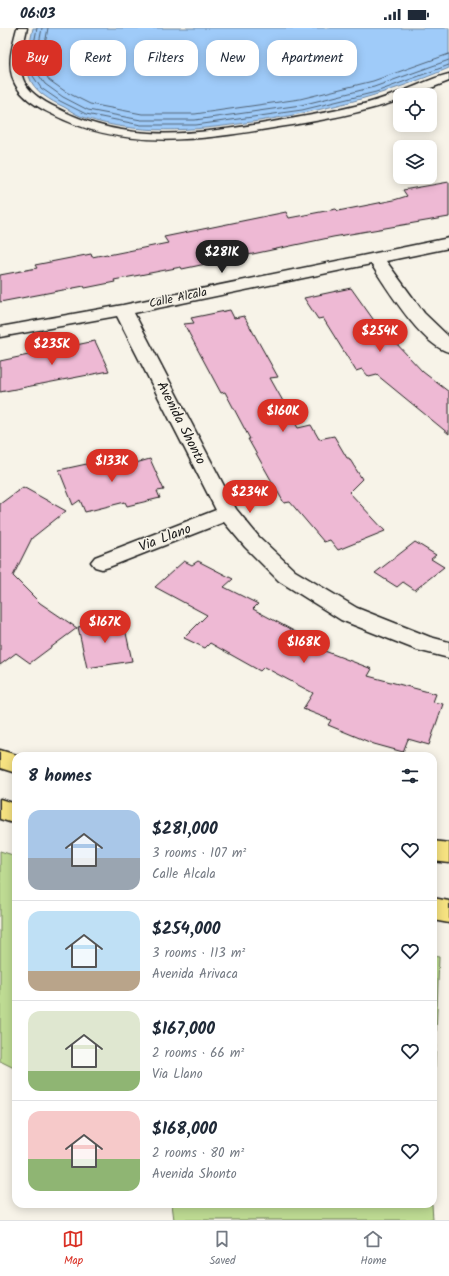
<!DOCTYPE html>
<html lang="en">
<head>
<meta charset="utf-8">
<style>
	:root { --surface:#fff; --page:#f2f2f3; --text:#1f2937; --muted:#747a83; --line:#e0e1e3; --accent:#d93025 }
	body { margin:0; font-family:Kalam,sans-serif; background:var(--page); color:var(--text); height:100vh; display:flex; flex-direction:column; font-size:15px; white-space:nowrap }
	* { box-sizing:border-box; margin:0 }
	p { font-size:13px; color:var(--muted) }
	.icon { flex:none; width:22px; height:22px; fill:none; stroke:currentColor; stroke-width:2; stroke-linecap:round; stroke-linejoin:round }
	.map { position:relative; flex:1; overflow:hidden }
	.sheet { position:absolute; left:12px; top:724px; width:425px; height:456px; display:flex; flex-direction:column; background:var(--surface); border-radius:12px; box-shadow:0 2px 10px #0003 }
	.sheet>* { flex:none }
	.banner { position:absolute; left:12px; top:12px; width:425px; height:36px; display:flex; gap:8px }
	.tools { position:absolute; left:393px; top:60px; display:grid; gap:8px }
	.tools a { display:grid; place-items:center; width:44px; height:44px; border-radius:8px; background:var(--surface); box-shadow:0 2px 10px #0003; font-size:20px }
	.price { position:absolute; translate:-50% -34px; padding:0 9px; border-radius:14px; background:var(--accent); color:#fff; font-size:13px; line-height:26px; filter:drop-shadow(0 1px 2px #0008) }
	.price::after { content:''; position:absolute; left:50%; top:24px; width:12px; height:9px; margin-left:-6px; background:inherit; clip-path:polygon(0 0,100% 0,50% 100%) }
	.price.current { background:#222; color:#fff }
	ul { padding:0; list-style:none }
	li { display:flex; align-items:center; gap:12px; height:100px; padding:0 16px }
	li+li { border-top:1px solid var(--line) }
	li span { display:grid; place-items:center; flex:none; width:112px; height:80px; border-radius:12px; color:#555 }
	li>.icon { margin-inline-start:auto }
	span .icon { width:48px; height:48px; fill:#fffc; stroke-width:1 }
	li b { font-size:17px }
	h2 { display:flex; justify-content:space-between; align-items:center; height:48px; padding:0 16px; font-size:17px }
	.tag { padding:0 14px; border-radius:12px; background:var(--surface); box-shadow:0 2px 10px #0003; font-size:14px; line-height:36px }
	.tag.current { background:var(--accent); color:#fff }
	.status { display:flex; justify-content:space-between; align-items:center; height:28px; padding:0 20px; background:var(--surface); direction:ltr }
	.status svg { height:11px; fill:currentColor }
	.tab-bar { display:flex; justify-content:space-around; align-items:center; height:56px; border-top:1px solid var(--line); background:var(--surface); font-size:11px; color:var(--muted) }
	.tab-bar a { display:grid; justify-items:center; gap:2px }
	.tab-bar .current { color:var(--accent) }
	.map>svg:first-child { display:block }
	.green { fill:#bedb93; stroke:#6d7c58 }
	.water { fill:#9fcbf9; stroke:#6b85a1 }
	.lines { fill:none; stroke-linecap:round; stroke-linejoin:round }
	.shore { stroke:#506274; stroke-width:1 }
	.building { fill:#eeb9d4; stroke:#1c1c1c }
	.lane-casing { stroke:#1c1c1c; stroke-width:3 }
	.street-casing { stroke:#1c1c1c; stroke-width:3 }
	.primary-casing { stroke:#1c1c1c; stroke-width:3 }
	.lane { fill:#f7f3e8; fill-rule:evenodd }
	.street { fill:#f7f3e8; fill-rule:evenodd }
	.primary { fill:#f6e281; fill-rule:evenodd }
	.labels { text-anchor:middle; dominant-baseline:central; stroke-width:3; stroke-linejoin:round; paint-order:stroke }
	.far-street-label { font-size:12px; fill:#1c1c1c; stroke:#f7f3e8 }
	.street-label { font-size:14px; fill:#1c1c1c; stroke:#f7f3e8 }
</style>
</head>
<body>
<div class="status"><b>06:03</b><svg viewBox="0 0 49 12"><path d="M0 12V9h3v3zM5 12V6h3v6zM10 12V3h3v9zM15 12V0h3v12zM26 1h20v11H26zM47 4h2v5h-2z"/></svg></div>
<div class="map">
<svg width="449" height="1192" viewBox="0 0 449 1192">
	<rect width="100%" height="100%" fill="#f7f3e8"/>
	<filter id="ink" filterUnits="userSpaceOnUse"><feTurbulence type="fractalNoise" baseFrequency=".025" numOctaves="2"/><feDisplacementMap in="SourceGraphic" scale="8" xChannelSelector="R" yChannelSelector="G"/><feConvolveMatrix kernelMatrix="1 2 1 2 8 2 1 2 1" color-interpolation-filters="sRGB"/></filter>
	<g filter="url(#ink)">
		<path class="green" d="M0 823 16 828V1041L0 1033Z
			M433 928 439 929 433 1089Z
			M172 1176H432L433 1192H174Z"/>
		<path class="water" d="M33 0H449V40C383 68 316 85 245 95 192 103 137 107 86 90 78 88 71 83 64 79 51 73 33 63 29 48 25 31 30 16 33 0Z"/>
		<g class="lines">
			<path class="shore" d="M37 0 31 32 33 48 41 60 60 73 86 86 141 97H196L302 82 376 64 449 37
				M42 0 36 32 38 46 45 56 63 69 88 82 141 92H195L301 77 374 59 449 32
				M48 0 42 32 44 44 49 52 66 64 90 76 142 86H195L300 71 373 53 449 26"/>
		</g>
		<path class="building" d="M449 154V189L333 209 182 241 181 239 114 252 115 254 85 260 84 258 0 274V247L37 240 35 237 91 226 92 229 107 226 108 227 168 215 164 209 286 184 289 190 336 181 338 183 394 172 407 168 403 162Z
			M351 260 390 315 394 313 423 344 449 364V406L377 347 369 349 362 341 356 343 323 290 318 291 304 270Z
			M230 282 234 290 244 288 278 349 270 350 298 400 311 397 319 411 334 408 347 430H349L362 451 349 464 385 503 338 522 330 512 324 514 290 474 284 475 248 411H250L225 364 221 365 184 296 194 295 191 290Z
			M95 313 109 343 0 364V333Z
			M128 427 132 436 150 431 164 462 157 463 160 470 127 478 125 474 85 484 80 472 73 477 59 442Z
			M23 459 66 483 32 510 13 548 40 575 77 600 30 635 16 625 0 637V476Z
			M415 514 436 527 431 531 444 539 415 562 403 554 397 559 375 545Z
			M184 533 192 537 198 533 233 551 224 559 258 576 253 581 305 609 301 614 372 641 368 648 436 666 433 674 443 676 429 717 408 711 403 724 374 716 328 697 331 692 303 681 313 665 264 639 260 643 210 615 205 620 184 610 207 587 155 559Z
			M123 591 132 633 87 640 78 599Z"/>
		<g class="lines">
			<defs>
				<path id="lane" d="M17 0H27C24 16 17 34 23 51 28 65 46 75 59 81 127 117 199 106 272 94 300 89 328 85 355 78 370 75 384 70 398 65 415 59 432 50 449 46V53L413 67H400V72C361 85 320 93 279 99 203 112 124 124 52 86 37 79 18 67 13 51 7 34 13 16 17 0Z"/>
				<path id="street" d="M449 210V220L386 233 424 285 449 309V324C421 317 387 260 371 236L134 285 236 481 259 509 295 543 357 580 430 609 449 614V630L417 622 341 592 279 553 245 519 224 494 109 539 102 541 95 539 91 534 95 529 216 482 117 288 0 309V299L123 277Z"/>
				<path id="primary" d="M0 722 20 728H16V745L0 740Z
					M0 771 16 776V796L0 791Z
					M433 813 449 815V835L433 833Z
					M433 870 449 873V895L433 892Z"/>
			</defs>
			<use href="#lane" class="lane-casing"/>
			<use href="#street" class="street-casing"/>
			<use href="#primary" class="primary-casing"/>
			<use href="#lane" class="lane"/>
			<use href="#street" class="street"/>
			<use href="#primary" class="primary"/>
		</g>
	</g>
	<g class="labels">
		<g class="far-street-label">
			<text transform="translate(178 270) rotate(-12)">Calle Alcala</text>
		</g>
		<g class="street-label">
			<text transform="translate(181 395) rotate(63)">Avenida Shonto</text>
			<text transform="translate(165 510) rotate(-21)">Via Llano</text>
		</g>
	</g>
</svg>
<div class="tools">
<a><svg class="icon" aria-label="locate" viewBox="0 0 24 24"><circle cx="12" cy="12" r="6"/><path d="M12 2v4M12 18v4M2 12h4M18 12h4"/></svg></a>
<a><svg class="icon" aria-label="layers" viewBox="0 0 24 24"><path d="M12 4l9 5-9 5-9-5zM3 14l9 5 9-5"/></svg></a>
</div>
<b class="price current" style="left:222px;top:246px">$281K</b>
<b class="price" style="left:380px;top:325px">$254K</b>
<b class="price" style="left:52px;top:338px">$235K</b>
<b class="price" style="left:283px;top:405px">$160K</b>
<b class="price" style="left:112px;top:455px">$133K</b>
<b class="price" style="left:250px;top:486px">$234K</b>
<b class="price" style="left:105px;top:616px">$167K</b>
<b class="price" style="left:304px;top:636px">$168K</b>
<div class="banner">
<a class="tag current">Buy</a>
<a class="tag">Rent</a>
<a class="tag">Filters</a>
<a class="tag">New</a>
<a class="tag">Apartment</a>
</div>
<section class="sheet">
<h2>8 homes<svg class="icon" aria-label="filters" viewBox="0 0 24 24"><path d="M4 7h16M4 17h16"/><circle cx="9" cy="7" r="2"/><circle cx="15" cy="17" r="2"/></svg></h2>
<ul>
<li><span style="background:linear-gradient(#a9c7e8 60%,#9aa5b1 0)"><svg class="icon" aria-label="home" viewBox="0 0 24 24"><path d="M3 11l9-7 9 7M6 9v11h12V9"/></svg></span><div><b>$281,000</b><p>3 rooms · 107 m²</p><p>Calle Alcala</p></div><svg class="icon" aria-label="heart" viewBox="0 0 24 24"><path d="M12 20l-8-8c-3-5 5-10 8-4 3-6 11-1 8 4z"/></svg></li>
<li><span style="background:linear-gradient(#bfe0f5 75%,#b9a48a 0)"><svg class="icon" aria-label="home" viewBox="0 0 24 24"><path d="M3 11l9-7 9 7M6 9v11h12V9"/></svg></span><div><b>$254,000</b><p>3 rooms · 113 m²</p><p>Avenida Arivaca</p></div><svg class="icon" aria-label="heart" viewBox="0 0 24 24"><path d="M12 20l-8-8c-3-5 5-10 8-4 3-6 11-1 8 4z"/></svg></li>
<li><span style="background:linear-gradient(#dfe7d0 75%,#8fb573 0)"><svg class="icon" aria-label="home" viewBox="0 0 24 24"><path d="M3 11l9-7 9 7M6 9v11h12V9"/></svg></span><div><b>$167,000</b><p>2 rooms · 66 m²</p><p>Via Llano</p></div><svg class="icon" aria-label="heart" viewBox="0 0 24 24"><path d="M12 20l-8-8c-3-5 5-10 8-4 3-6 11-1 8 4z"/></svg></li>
<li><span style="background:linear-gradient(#f6c9c9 60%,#8fb573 0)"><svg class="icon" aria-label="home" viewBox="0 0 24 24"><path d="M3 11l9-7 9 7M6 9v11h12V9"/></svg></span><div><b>$168,000</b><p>2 rooms · 80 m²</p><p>Avenida Shonto</p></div><svg class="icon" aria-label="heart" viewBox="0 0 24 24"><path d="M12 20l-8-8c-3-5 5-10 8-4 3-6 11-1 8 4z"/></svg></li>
</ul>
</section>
</div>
<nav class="tab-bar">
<a class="current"><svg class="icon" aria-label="map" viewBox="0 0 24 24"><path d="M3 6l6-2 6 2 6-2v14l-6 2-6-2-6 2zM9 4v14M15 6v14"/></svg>Map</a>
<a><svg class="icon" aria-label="saved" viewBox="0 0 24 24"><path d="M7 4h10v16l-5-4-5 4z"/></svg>Saved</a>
<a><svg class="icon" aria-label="home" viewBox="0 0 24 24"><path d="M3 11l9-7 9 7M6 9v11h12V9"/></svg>Home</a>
</nav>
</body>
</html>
